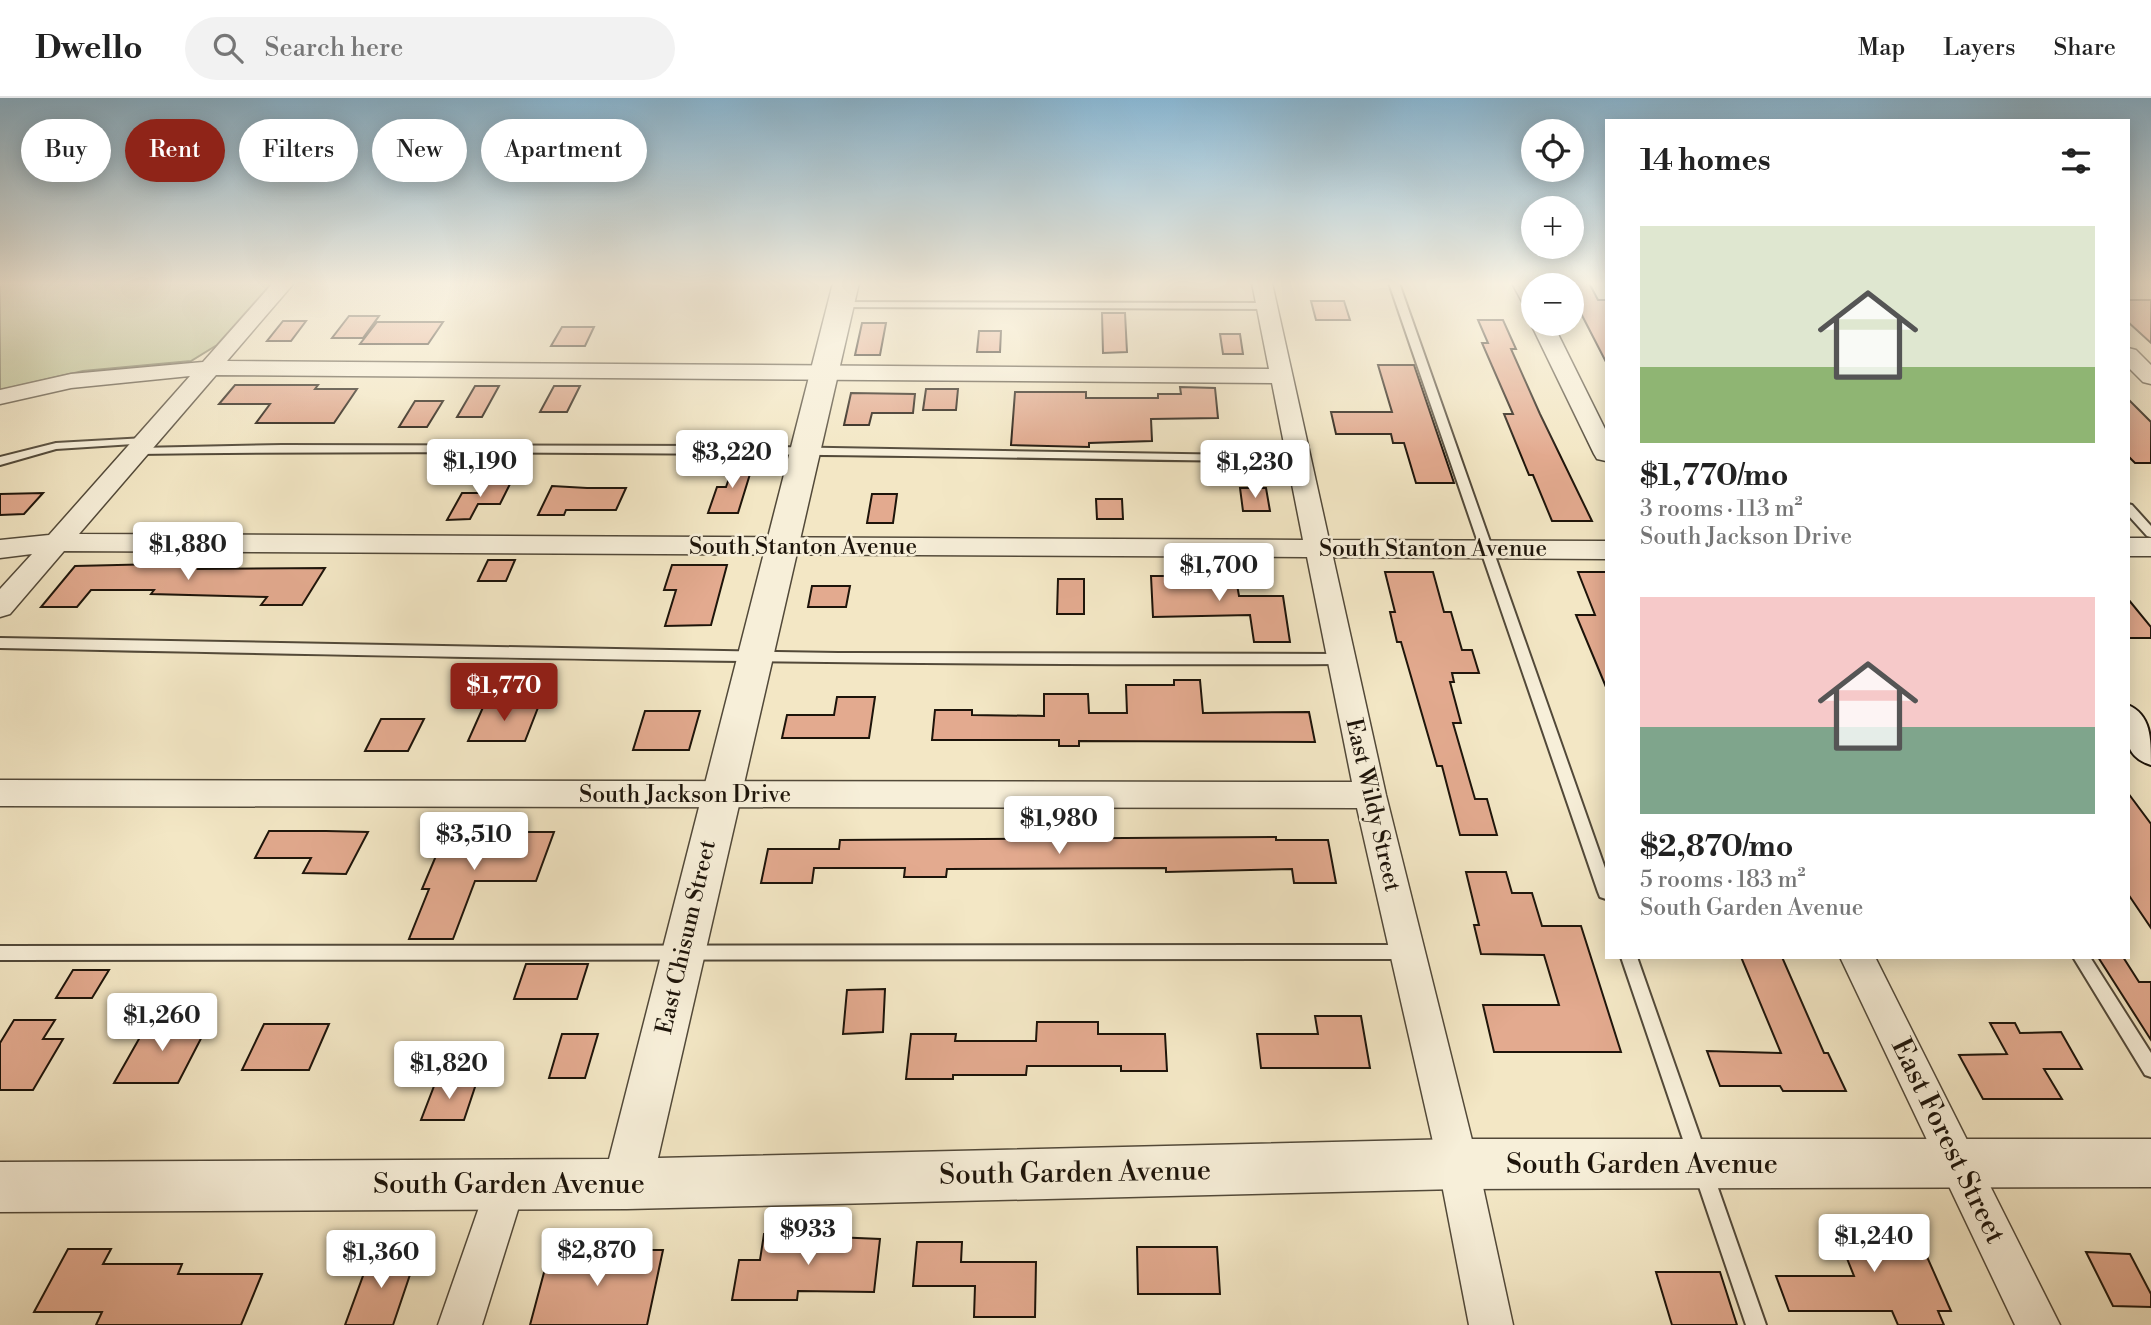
<!DOCTYPE html>
<html lang="en">
<head>
<meta charset="utf-8">
<style>
	:root { --surface:#fff; --page:#f2f2f2; --text:#222; --muted:#767676; --line:#e0e0e0; --accent:#8f2418 }
	body { margin:0; font-family:"Libre Bodoni",serif; background:var(--page); color:var(--text); height:100vh; display:flex; flex-direction:column; font-size:26px; white-space:nowrap }
	* { box-sizing:border-box; margin:0 }
	p { font-size:23px; color:var(--muted) }
	.icon { flex:none; width:38px; height:38px; fill:none; stroke:currentColor; stroke-width:2; stroke-linecap:round; stroke-linejoin:round }
	.map { position:relative; flex:1; overflow:hidden }
	.sheet { position:absolute; left:1605px; top:21px; width:525px; height:840px; display:flex; flex-direction:column; background:var(--surface); border-radius:0px; box-shadow:0 4px 18px #0003 }
	.sheet>* { flex:none }
	.hud { position:absolute; left:21px; top:21px; width:665px; height:63px; display:flex; gap:14px }
	.fabs { position:absolute; left:1521px; top:21px; display:grid; gap:14px }
	.fabs a { display:grid; place-items:center; width:63px; height:63px; border-radius:50%; background:var(--surface); box-shadow:0 4px 18px #0003; font-size:35px }
	.price { position:absolute; translate:-50% -60px; padding:0 16px; border-radius:7px; background:#fff; color:#222; font-size:23px; line-height:46px; filter:drop-shadow(0 2px 4px #0008) }
	.price::after { content:''; position:absolute; left:50%; top:42px; width:21px; height:16px; margin-left:-10px; background:inherit; clip-path:polygon(0 0,100% 0,50% 100%) }
	.price.on { background:var(--accent); color:#fff }
	ul { padding:0; list-style:none }
	li { display:grid; align-content:center; gap:14px; height:371px; padding:0 35px }
	li span { display:grid; place-items:center; height:217px; border-radius:0px; color:#555 }
	li>.icon { margin-inline-start:auto }
	span .icon { width:126px; height:126px; fill:#fffc; stroke-width:1 }
	li b { font-size:30px }
	h2 { display:flex; justify-content:space-between; align-items:center; height:84px; padding:0 35px; font-size:30px }
	.chip { padding:0 24px; border-radius:32px; background:var(--surface); box-shadow:0 4px 18px #0003; font-size:24px; line-height:63px }
	.chip.on { background:var(--accent); color:#fff }
	header { display:flex; align-items:center; gap:42px; box-sizing:border-box; height:98px; padding:0 35px; background:var(--surface); border-bottom:2px solid var(--line) }
	header strong { font-size:33px }
	nav { display:flex; gap:38px; margin-inline-start:auto; font-size:24px }
	.search { width:490px; height:63px; background:var(--page); display:flex; align-items:center; gap:18px; box-sizing:border-box; padding:0 24px; border-radius:38px; color:var(--muted); font-size:26px }
	.map>svg:first-child { display:block }
	.green { fill:#bdc594; stroke:#6d6c4f; stroke-width:2 }
	.building { fill:#e3aa8f; stroke:#1d140a; stroke-width:2 }
	.lines { fill:none; stroke-linecap:round; stroke-linejoin:round }
	.service-casing { stroke:#524939; stroke-width:4 }
	.minor-casing { stroke:#524939; stroke-width:3 }
	.tertiary-casing { stroke:#524939; stroke-width:3 }
	.secondary-casing { stroke:#1d140a; stroke-width:4 }
	.service { fill:#f7efd9; fill-rule:evenodd }
	.minor { fill:#f7efd9; fill-rule:evenodd }
	.tertiary { fill:#f7efd9; fill-rule:evenodd }
	.secondary { fill:#f7efd9; fill-rule:evenodd }
	.labels { text-anchor:middle; dominant-baseline:central; stroke-width:5; stroke-linejoin:round; paint-order:stroke }
	.street-label { font-size:23px; fill:#1d140a; stroke:#f7efd9 }
	.near-street-label { font-size:28px; fill:#1d140a; stroke:#f7efd9 }
</style>
</head>
<body>
<header>
<strong>Dwello</strong>
<div class="search"><svg class="icon" aria-label="search" viewBox="0 0 24 24"><circle cx="10" cy="10" r="6"/><path d="M15 15l6 6"/></svg>Search here</div>
<nav><a>Map</a><a>Layers</a><a>Share</a></nav>
</header>
<div class="map">
<svg width="2151" height="1227" viewBox="0 0 2151 1227">
	<rect width="100%" height="100%" fill="#f3e7c5"/>
	<filter id="stains"><feTurbulence type="fractalNoise" baseFrequency=".00286" numOctaves="4"/><feColorMatrix values="0 0 0 0 .2 0 0 0 0 .09 0 0 0 0 .02 0 0 0 .5 -.17"/></filter>
	<radialGradient id="worn" r=".72"><stop offset=".6" stop-color="#630" stop-opacity="0"/><stop offset="1" stop-color="#630" stop-opacity=".3"/></radialGradient>
	<path class="green" d="M0 185H272L217 247 191 263 83 273 0 292Z"/>
	<path class="building" d="M1572 185H1589L1598 202H1606V264L1572 198Z
		M2128 202H2151V245L2128 224Z
		M1311 203H1344L1350 222H1316Z
		M1102 215H1125L1127 254 1103 255Z
		M349 218H379L363 240H332Z
		M1478 222H1503L1516 251H1511L1540 316 1592 423H1552L1533 377H1529L1504 316H1513L1482 245H1488Z
		M283 223H306L291 243H267Z
		M377 224H443L428 246H360Z
		M862 225H886L880 257H855Z
		M562 229H594L585 248H551Z
		M979 233H1001L1000 254H977Z
		M1220 236H1240L1243 256H1223Z
		M1378 267H1414L1454 385H1416L1404 345H1393L1391 336H1336L1331 314H1392Z
		M235 287H318L315 291H357L334 325H256L270 306H219Z
		M475 288H499L482 319H457Z
		M554 288H580L567 314H540Z
		M1180 289 1215 290 1218 320 1151 321 1152 343 1089 345V349L1011 347 1015 294H1086V300H1158V296H1181Z
		M926 291H958L956 312H923Z
		M851 295 915 296 913 315H872L869 327H844Z
		M2128 301 2151 324V365H2135L2128 358Z
		M415 303H443L427 329H399Z
		M735 363H754L738 415H708L717 389H726Z
		M489 382H512L500 406H478L470 421 447 422 462 395H482Z
		M552 388 587 390H626L616 412H566L564 417H538Z
		M1240 390H1266L1270 413H1243Z
		M43 395 24 416 0 417V396Z
		M872 396H897L893 425H867Z
		M1096 401H1122L1123 421H1097Z
		M488 462H515L506 483H478Z
		M202 465 198 471 325 470 302 507H261L267 499 151 496 154 492H91L77 509H41L75 468Z
		M672 467H727L711 527 665 528 676 492H664Z
		M1385 474H1433L1444 514H1451L1462 552H1472L1479 575H1452L1454 584H1450L1461 625H1453L1475 701H1487L1497 737H1460L1442 668H1437L1401 544H1397L1390 514H1395Z
		M1578 474H1606V589L1576 517H1595Z
		M1202 475H1235L1239 498H1283L1290 544H1254L1250 517 1153 519 1151 478H1203Z
		M1058 481H1084V516H1057Z
		M812 488H850L846 509H808Z
		M2128 501 2151 529V540H2128Z
		M1174 582H1200L1203 615 1309 614 1315 644 1079 643V648H1059V642H932L935 612H972V617L1044 618V596H1088L1089 615H1127L1126 587H1174Z
		M837 599H875L869 640H782L787 617H834Z
		M484 607H539L525 643H468Z
		M645 613H700L689 652H633Z
		M381 621H424L408 653H365Z
		M2128 695 2151 726V830L2128 796Z
		M449 727H488L485 734H554L536 783H475L453 841H409L429 791H422Z
		M269 733H326L368 734 346 776 303 775 311 760H255Z
		M1276 739V742H1328L1336 785H1294L1292 771 1166 774V770L947 771 946 779H904L905 770H814L812 785H761L768 751H839L840 742Z
		M1466 774H1506L1512 795H1532L1542 828H1581L1621 954H1494L1483 907H1559L1544 857 1481 856 1474 827H1479Z
		M1741 859H1782L1824 955H1828L1846 993H1783L1780 988H1720L1707 953 1781 955Z
		M2098 859H2123L2139 884H2151V942Z
		M526 866H588L577 901H514Z
		M73 872H109L92 900H56Z
		M885 891 883 934 843 936 847 892Z
		M1315 918H1361L1370 970H1261L1257 936H1318Z
		M14 922H55L43 941H63L33 992H0V945Z
		M1037 924H1098V936H1165L1167 973H1121V968H1027L1026 977H953V981H906L911 936H956L955 943H1036Z
		M148 925H209L178 985H114Z
		M1990 925H2015L2020 935 2061 934 2082 971H2044L2062 1001H1983L1959 957 2007 956Z
		M264 926H329L309 972H242Z
		M562 936H598L585 980H549Z
		M436 983H477L464 1022H421Z
		M1830 1118H1909L1951 1213H1938L1944 1227H1898L1892 1213H1789L1776 1178H1854Z
		M764 1136 880 1141 874 1194 798 1193 797 1202H732L739 1162H760Z
		M917 1144H962L961 1164H1036L1035 1219H974L975 1188H913Z
		M1137 1149H1217L1220 1196H1138Z
		M68 1151H111L103 1166H182L178 1176H262L241 1227H96L102 1214H34Z
		M550 1152H663L647 1227H530Z
		M2086 1154 2130 1156 2151 1196V1209L2113 1208Z
		M371 1156H417L393 1227H345Z
		M1656 1174H1720L1737 1227H1672Z"/>
	<g class="lines">
		<defs>
			<path id="service" d="M1389 185H1399L1606 773V801L1600 799 1598 794Z
				M838 204 1267 205 1272 208 1267 211 841 209 836 206Z
				M145 340 151 343 149 345 56 351 0 367V359L56 345Z
				M282 347 718 348 1299 358 1305 361 1299 364C912 358 524 351 137 356L131 353 137 350Z
				M2128 406 2132 407 2151 428V439L2147 438 2128 417Z
				M0 540 838 555 1341 556 1348 561 1341 566C894 568 447 559 0 550Z
				M1406 847 1412 849 1414 854 1412 859 1406 861 0 862V848Z
				M1621 859H1637L1766 1227H1746Z
				M2073 859H2090L2151 955V979L2145 977Z"/>
			<path id="minor" d="M273 185H294L227 263 1269 271 1252 185H1272L1329 442 1606 443V461L1333 459 1386 697 1478 1066 1513 1227H1469L1438 1066 1357 710 0 708V682L1352 684 1307 459 64 453 10 516 0 519V491L32 456 0 460V442L49 437 190 278 71 290 0 306V292L71 276 203 264ZM216 277 1272 285 1303 442 79 436Z
				M1512 185H1532L1533 213 1526 211Z
				M1533 224 1553 226 1606 333V363L1597 361 1594 356 1531 226Z
				M2128 250 2136 252 2151 267V286L2143 284 2128 269Z
				M2128 440H2151V458H2128Z
				M1840 859H1875L2060 1227H2015Z
				M506 1066 520 1072 526 1086 482 1227H438L492 1072Z"/>
			<path id="tertiary" d="M833 185H859L658 1060 1458 1041H2151V1089L1458 1091 627 1111 0 1114V1064L609 1061Z"/>
			<path id="secondary" d="M2128 607C2151 617 2151 640 2151 667 2120 657 2128 635 2128 607Z"/>
		</defs>
		<use href="#service" class="service-casing"/>
		<use href="#minor" class="minor-casing"/>
		<use href="#tertiary" class="tertiary-casing"/>
		<use href="#secondary" class="secondary-casing"/>
		<use href="#service" class="service"/>
		<use href="#minor" class="minor"/>
		<use href="#tertiary" class="tertiary"/>
		<use href="#secondary" class="secondary"/>
	</g>
	<linearGradient id="sky" x2="0" y2="1"><stop stop-color="#89b8d5"/><stop offset="0.52" stop-color="#faf4e5"/><stop offset="1" stop-color="#faf4e5" stop-opacity="0"/></linearGradient>
	<rect width="2151" height="357" fill="url(#sky)"/>
	<g class="labels">
		<g class="street-label">
			<text x="803" y="449">South Stanton Avenue</text>
			<text x="1433" y="451">South Stanton Avenue</text>
			<text x="685" y="697">South Jackson Drive</text>
			<text transform="translate(1373 707) rotate(77)">East Wildy Street</text>
			<text transform="translate(686 839) rotate(-77)">East Chisum Street</text>
		</g>
		<g class="near-street-label">
			<text transform="translate(1948 1043) rotate(64)">East Forest Street</text>
			<text x="1642" y="1066">South Garden Avenue</text>
			<text transform="translate(1075 1075) rotate(-1)">South Garden Avenue</text>
			<text x="509" y="1086">South Garden Avenue</text>
		</g>
	</g>
	<rect width="100%" height="100%" filter="url(#stains)"/>
	<rect width="100%" height="100%" fill="url(#worn)"/>
</svg>
<div class="fabs">
<a><svg class="icon" aria-label="locate" viewBox="0 0 24 24"><circle cx="12" cy="12" r="6"/><path d="M12 2v4M12 18v4M2 12h4M18 12h4"/></svg></a>
<a>+</a>
<a>−</a>
</div>
<b class="price" style="left:732px;top:392px">$3,220</b>
<b class="price" style="left:480px;top:401px">$1,190</b>
<b class="price" style="left:1255px;top:402px">$1,230</b>
<b class="price" style="left:188px;top:484px">$1,880</b>
<b class="price" style="left:1219px;top:505px">$1,700</b>
<b class="price on" style="left:504px;top:625px">$1,770</b>
<b class="price" style="left:1059px;top:758px">$1,980</b>
<b class="price" style="left:474px;top:774px">$3,510</b>
<b class="price" style="left:162px;top:955px">$1,260</b>
<b class="price" style="left:449px;top:1003px">$1,820</b>
<b class="price" style="left:808px;top:1169px">$933</b>
<b class="price" style="left:1874px;top:1176px">$1,240</b>
<b class="price" style="left:597px;top:1190px">$2,870</b>
<b class="price" style="left:381px;top:1192px">$1,360</b>
<div class="hud">
<a class="chip">Buy</a>
<a class="chip on">Rent</a>
<a class="chip">Filters</a>
<a class="chip">New</a>
<a class="chip">Apartment</a>
</div>
<section class="sheet">
<h2>14 homes<svg class="icon" aria-label="filters" viewBox="0 0 24 24"><path d="M4 7h16M4 17h16"/><circle cx="9" cy="7" r="2"/><circle cx="15" cy="17" r="2"/></svg></h2>
<ul>
<li><span style="background:linear-gradient(#dfe7d0 65%,#8fb573 0)"><svg class="icon" aria-label="home" viewBox="0 0 24 24"><path d="M3 11l9-7 9 7M6 9v11h12V9"/></svg></span><div><b>$1,770/mo</b><p>3 rooms · 113 m²</p><p>South Jackson Drive</p></div></li>
<li><span style="background:linear-gradient(#f6c9c9 60%,#7fa58c 0)"><svg class="icon" aria-label="home" viewBox="0 0 24 24"><path d="M3 11l9-7 9 7M6 9v11h12V9"/></svg></span><div><b>$2,870/mo</b><p>5 rooms · 183 m²</p><p>South Garden Avenue</p></div></li>
</ul>
</section>
</div>
</body>
</html>
